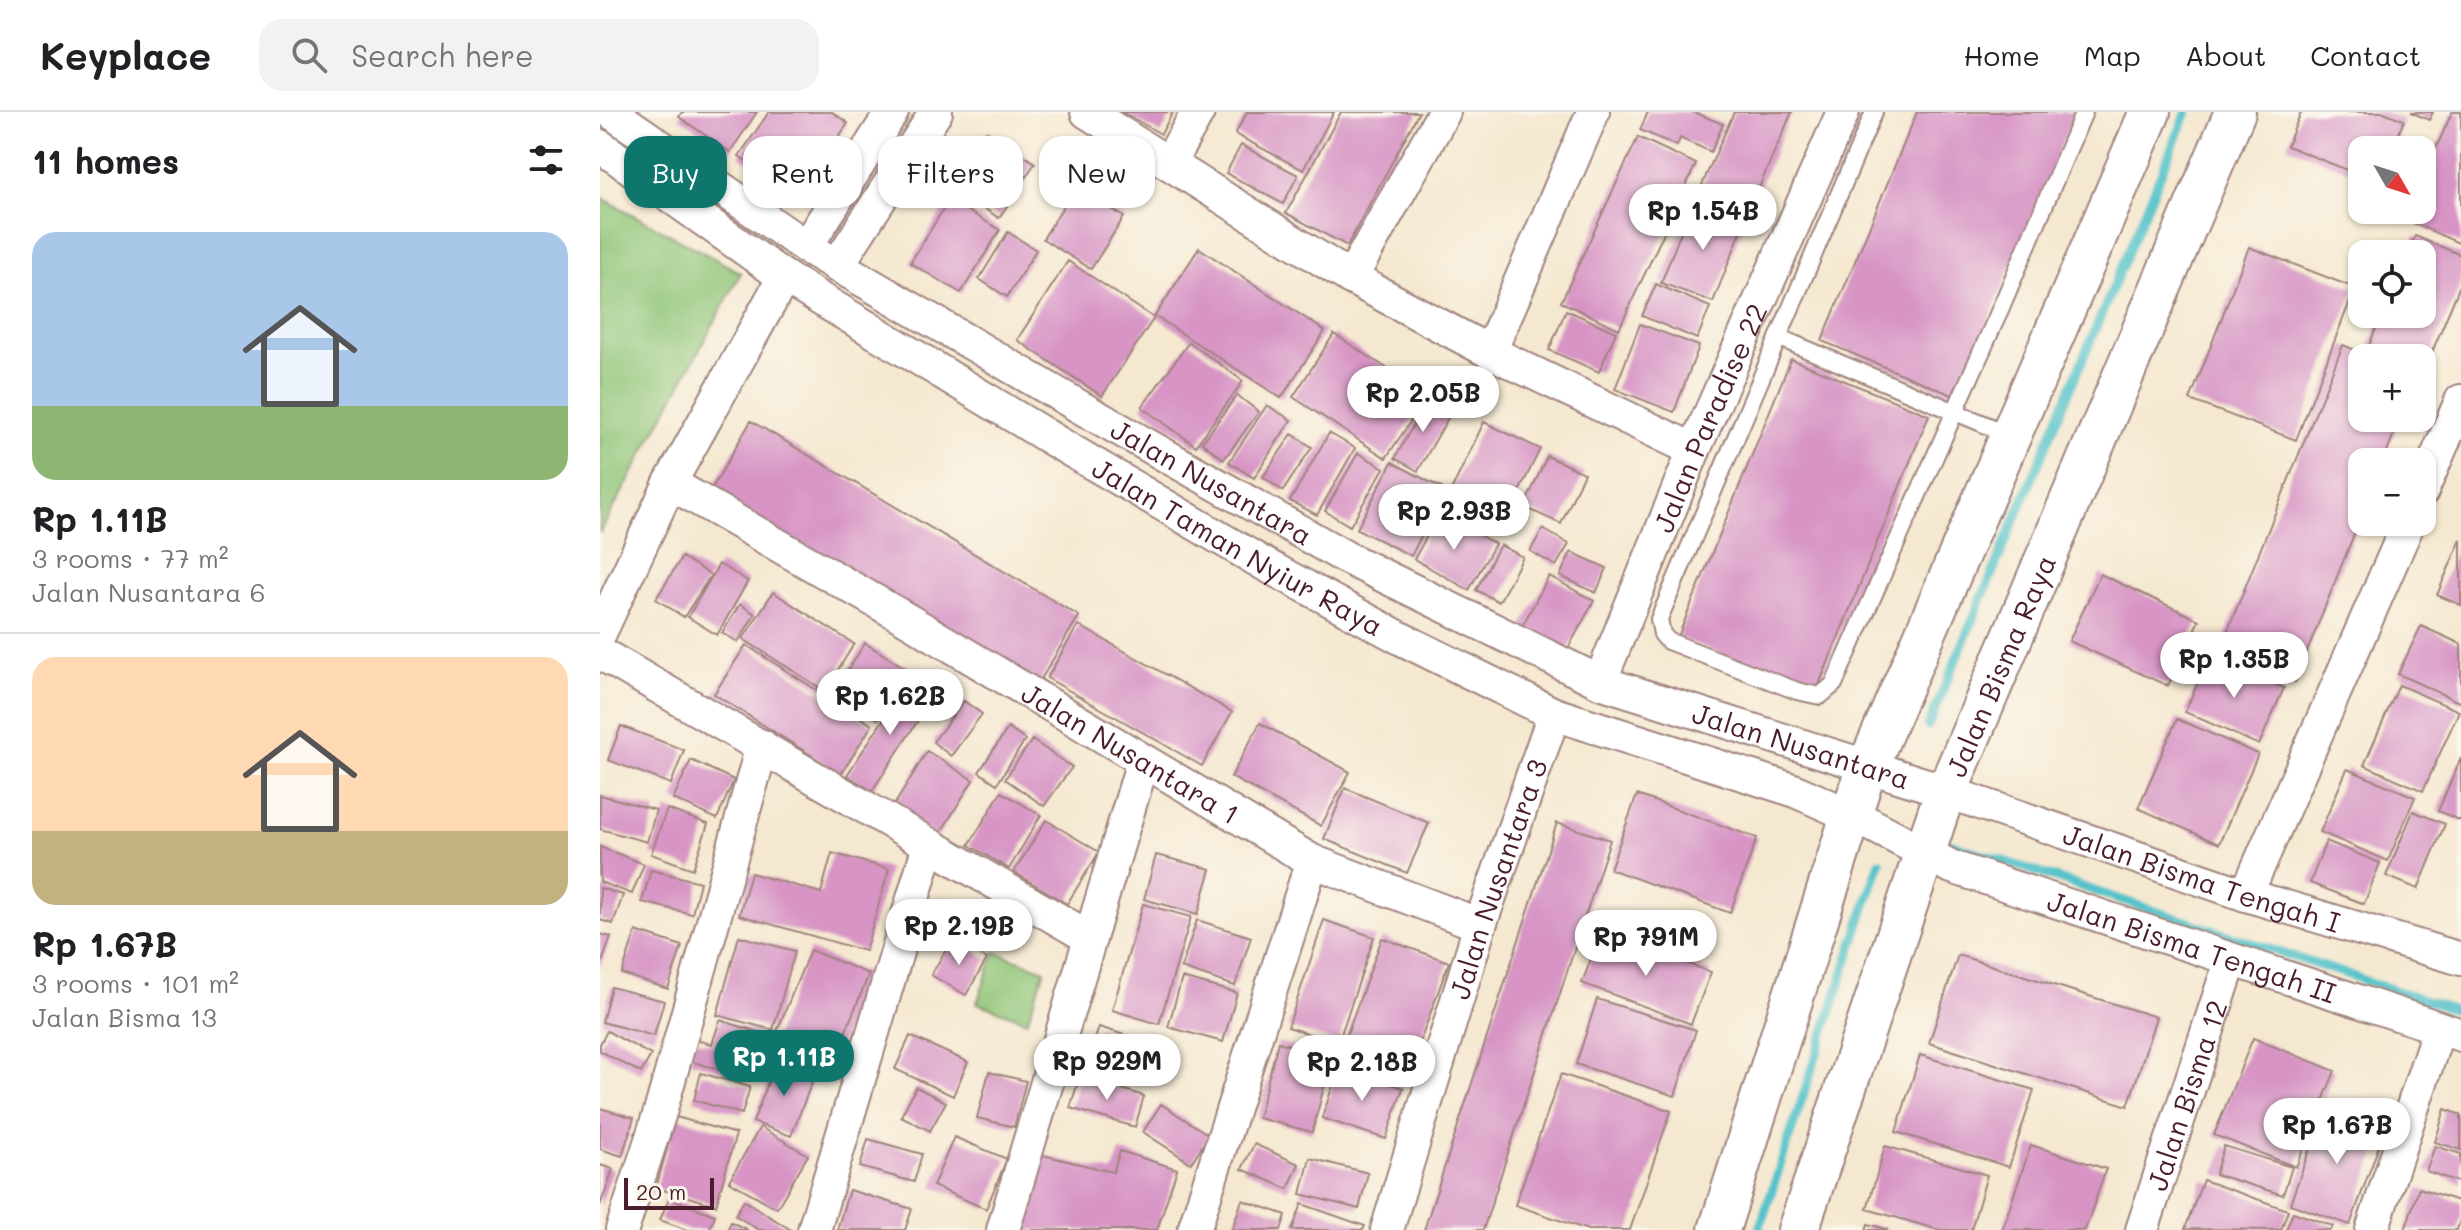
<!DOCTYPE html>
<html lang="en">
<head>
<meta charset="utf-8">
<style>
	:root { --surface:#fff; --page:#f2f2f2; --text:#202124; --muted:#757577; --line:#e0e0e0; --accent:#0f766e }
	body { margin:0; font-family:Mali,sans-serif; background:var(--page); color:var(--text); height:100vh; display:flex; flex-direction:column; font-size:30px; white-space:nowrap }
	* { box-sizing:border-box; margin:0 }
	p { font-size:26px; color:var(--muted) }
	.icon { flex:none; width:44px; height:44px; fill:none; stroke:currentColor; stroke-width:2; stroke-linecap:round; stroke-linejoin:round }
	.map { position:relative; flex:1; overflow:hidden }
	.details { display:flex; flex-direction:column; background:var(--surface); width:600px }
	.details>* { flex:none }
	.top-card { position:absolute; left:24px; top:24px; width:760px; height:72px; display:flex; gap:16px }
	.needle { width:52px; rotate:129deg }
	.tools { position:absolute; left:1748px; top:24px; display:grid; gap:16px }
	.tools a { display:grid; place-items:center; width:88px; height:88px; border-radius:16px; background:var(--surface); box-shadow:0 2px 6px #0004; font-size:40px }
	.scale { position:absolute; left:24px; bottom:20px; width:90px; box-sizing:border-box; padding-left:8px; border:4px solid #4a1f2b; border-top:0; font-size:22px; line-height:28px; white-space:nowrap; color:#4a1f2b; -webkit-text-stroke:6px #fbf7ec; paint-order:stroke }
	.price { position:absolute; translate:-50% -68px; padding:0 18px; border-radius:28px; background:#fff; color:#222; font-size:26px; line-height:52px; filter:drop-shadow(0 2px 4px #0008) }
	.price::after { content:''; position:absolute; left:50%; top:48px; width:24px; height:18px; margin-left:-12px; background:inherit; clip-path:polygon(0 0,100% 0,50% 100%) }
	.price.selected { background:var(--accent); color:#fff }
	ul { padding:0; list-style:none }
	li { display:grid; align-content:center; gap:16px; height:424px; padding:0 32px }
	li+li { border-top:2px solid var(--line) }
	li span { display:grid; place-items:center; height:248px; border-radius:24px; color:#555 }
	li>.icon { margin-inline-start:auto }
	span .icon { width:144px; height:144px; fill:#fffc; stroke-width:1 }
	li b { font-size:34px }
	h2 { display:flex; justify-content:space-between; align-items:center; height:96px; padding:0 32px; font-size:34px }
	.chip { padding:0 28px; border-radius:24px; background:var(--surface); box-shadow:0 2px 6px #0004; font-size:28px; line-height:72px }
	.chip.selected { background:var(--accent); color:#fff }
	header { display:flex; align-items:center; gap:48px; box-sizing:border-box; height:112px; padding:0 40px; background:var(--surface); border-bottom:2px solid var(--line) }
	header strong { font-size:38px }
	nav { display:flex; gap:44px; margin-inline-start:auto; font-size:28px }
	.search { width:560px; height:72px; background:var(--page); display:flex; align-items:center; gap:20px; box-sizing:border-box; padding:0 28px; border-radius:24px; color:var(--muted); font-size:30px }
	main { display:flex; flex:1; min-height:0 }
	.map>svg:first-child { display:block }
	.green { fill:#8fc577; stroke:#6c7251; stroke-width:2 }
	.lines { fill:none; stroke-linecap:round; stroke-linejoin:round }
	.stream { stroke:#56c3ca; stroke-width:9 }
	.building { fill:#d794c5 }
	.service-casing { stroke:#a0847e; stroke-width:20 }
	.minor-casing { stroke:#a0847e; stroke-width:36 }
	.tertiary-casing { stroke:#a0847e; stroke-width:44 }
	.service { stroke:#fff; stroke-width:16 }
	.minor { stroke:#fff; stroke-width:32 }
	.tertiary { stroke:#fff; stroke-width:40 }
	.labels { text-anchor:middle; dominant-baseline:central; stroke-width:8; stroke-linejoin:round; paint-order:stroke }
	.street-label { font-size:28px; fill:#4a1f2b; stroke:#fbf7ec }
</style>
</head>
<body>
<header>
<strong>Keyplace</strong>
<div class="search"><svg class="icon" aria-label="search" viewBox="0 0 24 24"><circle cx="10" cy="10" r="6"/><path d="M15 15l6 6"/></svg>Search here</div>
<nav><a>Home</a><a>Map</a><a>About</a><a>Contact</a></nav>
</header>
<main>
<section class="details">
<h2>11 homes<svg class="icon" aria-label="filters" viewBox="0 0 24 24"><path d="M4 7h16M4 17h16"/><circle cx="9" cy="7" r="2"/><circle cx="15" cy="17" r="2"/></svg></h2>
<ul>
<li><span style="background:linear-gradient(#a9c7e8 70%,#8fb573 0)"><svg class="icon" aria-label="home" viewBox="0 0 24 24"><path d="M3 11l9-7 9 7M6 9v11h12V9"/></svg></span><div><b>Rp 1.11B</b><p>3 rooms · 77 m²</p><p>Jalan Nusantara 6</p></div></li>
<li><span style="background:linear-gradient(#ffd9b3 70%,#c2b280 0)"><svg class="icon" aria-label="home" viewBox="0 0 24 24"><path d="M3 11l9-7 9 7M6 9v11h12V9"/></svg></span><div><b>Rp 1.67B</b><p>3 rooms · 101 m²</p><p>Jalan Bisma 13</p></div></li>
</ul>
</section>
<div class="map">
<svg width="1861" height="1118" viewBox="0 0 1861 1118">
	<rect width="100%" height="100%" fill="#fbf7ec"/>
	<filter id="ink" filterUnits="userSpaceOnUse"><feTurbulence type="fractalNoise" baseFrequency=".0125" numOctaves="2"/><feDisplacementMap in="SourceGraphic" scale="16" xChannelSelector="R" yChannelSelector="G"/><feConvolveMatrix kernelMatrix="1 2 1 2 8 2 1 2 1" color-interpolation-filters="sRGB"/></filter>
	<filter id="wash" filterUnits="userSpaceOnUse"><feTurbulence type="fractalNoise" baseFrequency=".006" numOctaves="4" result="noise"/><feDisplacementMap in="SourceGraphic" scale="32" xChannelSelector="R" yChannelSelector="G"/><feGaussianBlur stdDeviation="1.8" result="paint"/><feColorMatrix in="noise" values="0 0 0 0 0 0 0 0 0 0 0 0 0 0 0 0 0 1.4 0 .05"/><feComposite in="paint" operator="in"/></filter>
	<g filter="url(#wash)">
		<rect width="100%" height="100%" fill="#f5e8d0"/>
		<path class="green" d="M0 85 141 161 0 421Z
			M395 840 445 858 427 909 377 891Z"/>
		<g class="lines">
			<path class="stream" d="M1328 614 1587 0
				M1340 728 1861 900
				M1159 1118 1280 750"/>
		</g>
		<g id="blocks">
			<path class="building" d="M82 0H157L130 40 79 5Z
				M169 0H232L248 11 199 85 139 44Z
				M522 0H573L561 22Z
				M647 0H734L703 58 635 22Z
				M741 0H819L747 134 686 101Z
				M1048 0H1093L1123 12 1111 40 1080 26 1077 34 1040 18Z
				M1134 0H1192L1147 103 1098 82Z
				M1317 0H1475L1357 285 1222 229Z
				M1701 0H1784L1804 8 1792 38H1762V64L1687 34Z
				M1811 0H1833L1829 8Z
				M1852 0H1861V132L1804 107 1808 98H1822V68Z
				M387 19 435 51 399 106 350 74Z
				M1038 25 1096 52 1019 217 961 190Z
				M641 33 698 63 683 92 626 61Z
				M476 74 524 105 491 157 443 127Z
				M349 88 400 118 361 181 310 151Z
				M1093 89 1145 109 1113 190 1061 171Z
				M408 120 436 138 407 185 379 167Z
				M1815 124 1861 143V171L1822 264V246H1792L1768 236 1782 202H1822V142H1807Z
				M1649 135 1755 176 1696 328 1590 288Z
				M599 136 725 219 681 286 555 204Z
				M468 149 554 206 502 284 417 228Z
				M1056 172 1110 195 1097 227 1042 204Z
				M966 198 1016 220 999 260 949 238Z
				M1040 212 1099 234 1074 300 1015 277Z
				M734 222 828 283 786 346 693 285Z
				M589 230 643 269 596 334 542 295Z
				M1743 233 1775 246H1762V306H1800L1783 350H1762V402L1695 570 1619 540Z
				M1191 247 1329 303 1216 580 1078 525Z
				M637 283 659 300 624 347 602 331Z
				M828 286 852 299 818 359 795 346Z
				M667 293 691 308 654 366 629 350Z
				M151 309 479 504 435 577 108 383Z
				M884 310 940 337 907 405 851 379Z
				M729 321 755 336 717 403 690 389Z
				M692 322 712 335 683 379 663 365Z
				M758 341 784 356 750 414 725 399Z
				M947 344 984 361 961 412 924 395Z
				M792 350 845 378 811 444 757 417Z
				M840 401 895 432 869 478 814 447Z
				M943 417 969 432 956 454 930 439Z
				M1861 427V493L1837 483Z
				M900 433 923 445 899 490 876 478Z
				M971 440 1007 456 996 481 960 464Z
				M82 445 111 463 84 505 56 487Z
				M119 452 148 469 117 523 88 505Z
				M1500 462 1599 508 1568 574 1469 529Z
				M949 464 994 489 965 542 920 518Z
				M173 480 254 532 225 579 143 527Z
				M140 492 155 502 138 530 122 521Z
				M478 513 632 600 602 654 447 566Z
				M1821 514 1861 532V591L1798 562Z
				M265 531 309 558 278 607 234 580Z
				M146 533 272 613 241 662 114 582Z
				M1609 544 1684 576 1659 633 1585 600Z
				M308 570 332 587 272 679 247 663Z
				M1799 573 1859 599 1823 679 1764 653Z
				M364 589 382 602 351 644 333 630Z
				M1577 607 1658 642 1619 732 1538 696Z
				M660 611 750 660 721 714 631 665Z
				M21 614 84 638 71 672 8 648Z
				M408 616 425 628 397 672 379 660Z
				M432 628 472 655 444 694 405 667Z
				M327 639 373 668 338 725 292 697Z
				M1861 646V709L1838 699Z
				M91 648 134 668 117 707 73 687Z
				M1747 657 1815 685 1788 749 1720 720Z
				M745 676 829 711 807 761 724 727Z
				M401 680 441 703 409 757 369 733Z
				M0 683 56 698 47 730 0 717Z
				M1037 683 1157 726 1130 801 1010 757Z
				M67 697 108 712 93 757 51 742Z
				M1813 699 1845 712 1818 777 1786 764Z
				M446 708 499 740 467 792 414 760Z
				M957 711 1010 728 883 1118H824Z
				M1726 729 1780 751 1764 792 1710 771Z
				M0 735 44 752 32 782 0 770Z
				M232 741 289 757 265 839 139 803 151 761 221 781Z
				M556 743 611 757 598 802 544 787Z
				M51 758 100 770 92 802 42 790Z
				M0 776 23 783 13 812 0 808Z
				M543 792 591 805 559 912 512 898Z
				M597 808 651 825 635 874 581 856Z
				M724 808 774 825 738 931 688 915Z
				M36 819 82 834 68 877 22 862Z
				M1001 820 1111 860 1091 912 982 871Z
				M0 822 11 825 0 856Z
				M139 824 195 839 173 918 117 903Z
				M353 826 387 847 366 883 331 863Z
				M782 826 849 850 805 971 738 947Z
				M210 838 269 862 230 958 171 934Z
				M1358 843 1556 905 1528 994 1329 931Z
				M582 866 637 881 623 930 568 915Z
				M11 875 64 889 54 924 2 910Z
				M997 887 1096 918 1075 984 976 952Z
				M120 908 167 923 152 967 90 949 95 928 112 932Z
				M499 915 553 932 544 962 489 945Z
				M7 919 51 943 41 961 0 939V932Z
				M310 924 368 950 353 984 295 957Z
				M1653 926 1735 959 1696 1055 1614 1023Z
				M678 930 732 945 712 1020 658 1006Z
				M1320 943 1434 978 1409 1055 1296 1020Z
				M177 947 215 962 191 1024 153 1010Z
				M739 955 803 976 786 1027 722 1006Z
				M389 960 426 969 414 1015 377 1006Z
				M101 961 150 975 142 1002 94 988Z
				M961 962 1071 999 1030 1118H988L915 1093Z
				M480 964 544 984 535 1015 470 996Z
				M316 975 346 990 330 1019 301 1004Z
				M561 992 609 1023 591 1051 543 1020Z
				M1725 995 1785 1017 1750 1113 1690 1092Z
				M0 996 34 1006 22 1044 0 1037Z
				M1845 997 1861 1003V1038L1835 1030Z
				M76 1005 136 1022 116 1093 56 1076Z
				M160 1015 208 1043 177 1096 129 1069Z
				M354 1025 407 1047 386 1097 333 1074Z
				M268 1027 322 1042 314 1070 260 1055Z
				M654 1032 699 1052 688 1077 642 1057Z
				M1431 1033 1506 1057 1485 1118H1402Z
				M1285 1034 1387 1063 1371 1118H1339L1267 1097Z
				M1624 1034 1692 1055 1683 1083 1615 1062Z
				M1835 1034 1861 1042V1071L1826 1059Z
				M520 1039 577 1057 557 1118H419L439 1042 513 1060Z
				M710 1046 768 1061 759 1097 701 1082Z
				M0 1053 13 1057 0 1094Z
				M1603 1068 1688 1098 1681 1118 1585 1117Z
				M1819 1076 1861 1090V1105L1857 1118H1805Z
				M249 1078 312 1097 305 1118H237Z
				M69 1086 115 1103 109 1118H87L60 1108Z
				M144 1088 191 1118H159L135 1103Z
				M642 1088 686 1103 681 1118H632Z
				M702 1092 765 1114 763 1118H692Z
				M1693 1100 1733 1114 1731 1118H1686Z
				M131 1110 148 1118H127Z
				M1268 1112 1287 1117V1118H1266Z"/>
		</g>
	</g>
	<g filter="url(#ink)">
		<use href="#blocks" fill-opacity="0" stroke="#a0847e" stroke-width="2"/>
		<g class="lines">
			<defs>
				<path id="service" d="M1274 0 1059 507 1062 522 1068 529 1197 579 1220 584 1234 572 1396 207 1484 0
					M1180 226 1410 323"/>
				<g id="minor">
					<path id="s1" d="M11 0 206 135 487 299 745 445 1000 570 1333 675 1646 783 1861 847"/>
					<path d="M487 0 751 166 890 240 1094 338"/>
					<path id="s2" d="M0 34 184 165 460 332 664 452 802 527 954 602 1193 678 1270 712 1352 755 1861 923"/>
					<path d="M569 51 598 0"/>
					<path d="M206 135 292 0"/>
					<path d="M237 154 336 0"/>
					<path d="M751 166 844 0"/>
					<path d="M890 240 993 0"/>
					<path id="s3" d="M70 371 308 508 712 749 880 813"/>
					<path d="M1822 379 1861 289"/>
					<path d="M0 521 70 371 184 165"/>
					<path d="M0 541 490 826"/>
					<path id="s4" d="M1000 570 1094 338 1243 0"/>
					<path d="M1646 783 1809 410"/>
					<path d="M22 1118 61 997 162 634"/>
					<path d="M214 1118 329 733"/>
					<path d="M403 1118 543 649"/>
					<path d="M594 1118 712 749"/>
					<path id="s5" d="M787 1118 880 813 954 602"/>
					<path id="s6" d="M1542 1118 1631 848"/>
					<path d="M1772 1118 1839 916"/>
				</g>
				<g id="tertiary">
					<path d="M1119 1118 1263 666 1550 0"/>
					<path id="s7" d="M1198 1118 1339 698 1635 0"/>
				</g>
			</defs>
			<use href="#service" class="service-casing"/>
			<use href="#minor" class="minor-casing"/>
			<use href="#tertiary" class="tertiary-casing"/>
			<use href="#service" class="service"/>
			<use href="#minor" class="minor"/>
			<use href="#tertiary" class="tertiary"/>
		</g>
	</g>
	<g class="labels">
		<g class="street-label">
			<text stroke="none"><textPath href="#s4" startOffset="286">Jalan Paradise 22</textPath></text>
			<text stroke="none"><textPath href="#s1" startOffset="706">Jalan Nusantara</textPath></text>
			<text stroke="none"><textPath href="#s2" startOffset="754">Jalan Taman Nyiur Raya</textPath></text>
			<text stroke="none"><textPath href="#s7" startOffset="600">Jalan Bisma Raya</textPath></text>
			<text stroke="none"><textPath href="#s1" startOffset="1354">Jalan Nusantara</textPath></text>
			<text stroke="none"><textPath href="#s3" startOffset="534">Jalan Nusantara 1</textPath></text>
			<text stroke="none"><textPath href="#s1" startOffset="1776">Jalan Bisma Tengah I</textPath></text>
			<text stroke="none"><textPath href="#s5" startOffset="368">Jalan Nusantara 3</textPath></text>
			<text stroke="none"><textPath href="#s2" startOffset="1792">Jalan Bisma Tengah II</textPath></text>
			<text stroke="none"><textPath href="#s6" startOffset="142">Jalan Bisma 12</textPath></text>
		</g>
	</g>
</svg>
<div class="tools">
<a><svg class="needle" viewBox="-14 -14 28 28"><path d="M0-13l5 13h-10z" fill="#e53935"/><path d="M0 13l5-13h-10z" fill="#757577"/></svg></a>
<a><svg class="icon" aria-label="locate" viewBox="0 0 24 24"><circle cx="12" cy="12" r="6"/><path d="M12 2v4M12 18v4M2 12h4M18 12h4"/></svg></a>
<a>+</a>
<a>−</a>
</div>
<div class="scale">20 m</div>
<b class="price" style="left:1103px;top:140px">Rp 1.54B</b>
<b class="price" style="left:823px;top:322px">Rp 2.05B</b>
<b class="price" style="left:854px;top:440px">Rp 2.93B</b>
<b class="price" style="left:1634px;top:588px">Rp 1.35B</b>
<b class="price" style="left:290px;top:625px">Rp 1.62B</b>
<b class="price" style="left:359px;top:855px">Rp 2.19B</b>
<b class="price" style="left:1046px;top:866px">Rp 791M</b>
<b class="price selected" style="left:184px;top:986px">Rp 1.11B</b>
<b class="price" style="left:507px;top:990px">Rp 929M</b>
<b class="price" style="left:762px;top:991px">Rp 2.18B</b>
<b class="price" style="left:1737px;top:1054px">Rp 1.67B</b>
<div class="top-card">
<a class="chip selected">Buy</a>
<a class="chip">Rent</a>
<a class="chip">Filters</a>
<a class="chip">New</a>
</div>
</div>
</main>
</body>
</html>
